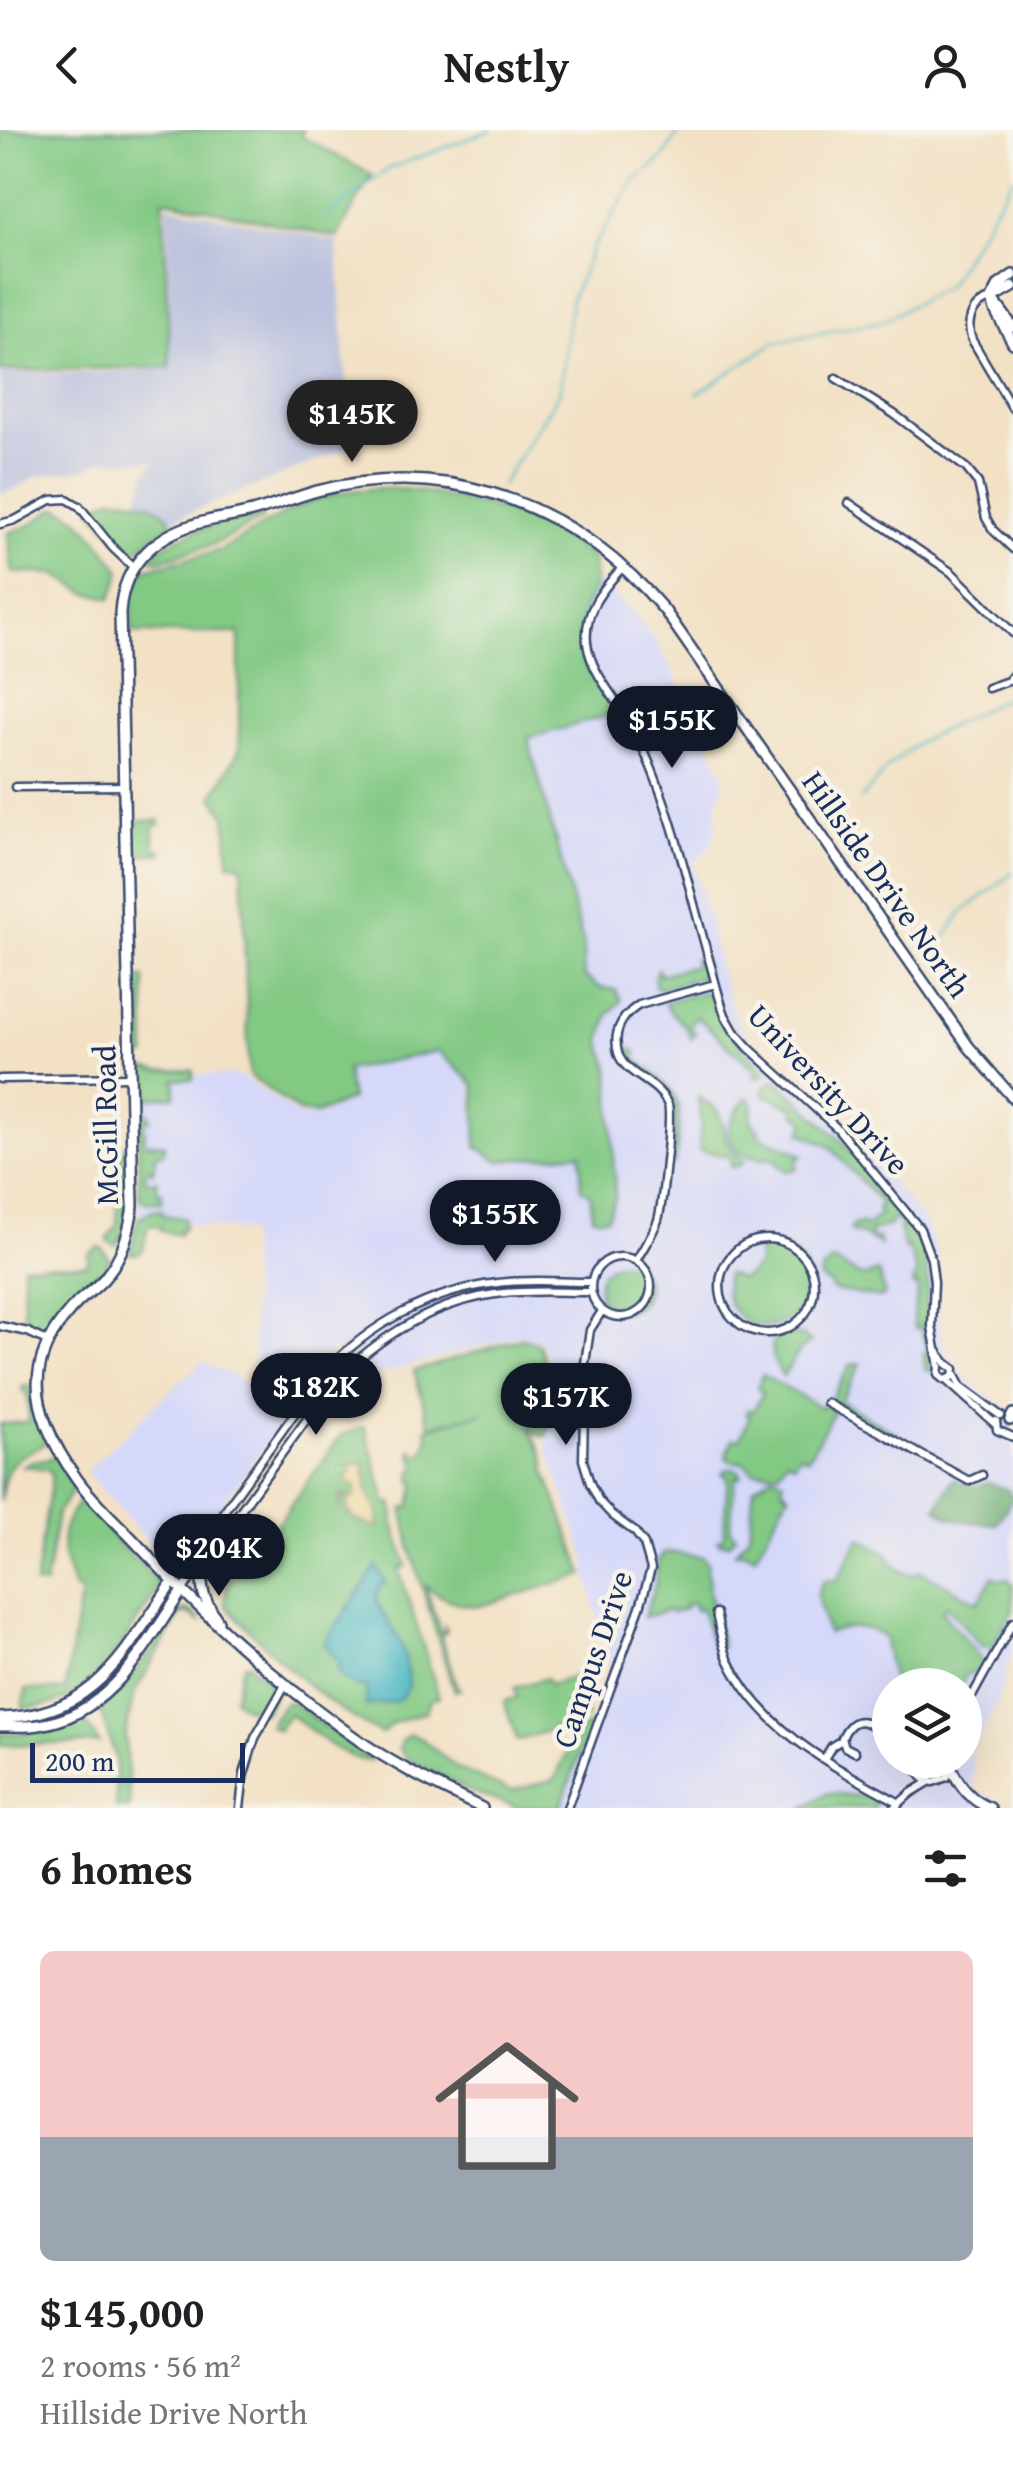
<!DOCTYPE html>
<html lang="en">
<head>
<meta charset="utf-8">
<style>
	:root { --surface:#fff; --page:#f6f6f6; --text:#202124; --muted:#757577; --accent:#111827 }
	body { margin:0; font-family:"Gentium Book Plus",serif; background:var(--page); color:var(--text); height:100vh; display:flex; flex-direction:column; font-size:38px; white-space:nowrap }
	* { box-sizing:border-box; margin:0 }
	p { font-size:32px; color:var(--muted) }
	.icon { flex:none; width:55px; height:55px; fill:none; stroke:currentColor; stroke-width:2; stroke-linecap:round; stroke-linejoin:round }
	.map { position:relative; height:1678px; overflow:hidden }
	.panel { display:flex; flex-direction:column; background:var(--surface); flex:1 }
	.panel>* { flex:none }
	.tools { position:absolute; left:872px; top:1538px; display:grid; gap:20px }
	.tools a { display:grid; place-items:center; width:110px; height:110px; border-radius:50%; background:var(--surface); box-shadow:0 10px 40px #0002; font-size:50px }
	.scale { position:absolute; left:30px; bottom:25px; width:215px; box-sizing:border-box; padding-left:10px; border:5px solid #1b2f5e; border-top:0; font-size:28px; line-height:35px; white-space:nowrap; color:#1b2f5e; -webkit-text-stroke:8px #f7f3e8; paint-order:stroke }
	.price { position:absolute; translate:-50% -85px; padding:0 22px; border-radius:35px; background:var(--accent); color:#fff; font-size:32px; line-height:65px; filter:drop-shadow(0 2px 5px #0008) }
	.price::after { content:''; position:absolute; left:50%; top:60px; width:30px; height:22px; margin-left:-15px; background:inherit; clip-path:polygon(0 0,100% 0,50% 100%) }
	.price.on { background:#222; color:#fff }
	ul { padding:0; list-style:none }
	li { display:grid; align-content:center; gap:20px; height:530px; padding:0 40px }
	li span { display:grid; place-items:center; height:310px; border-radius:15px; color:#555 }
	li>.icon { margin-inline-start:auto }
	span .icon { width:180px; height:180px; fill:#fffc; stroke-width:1 }
	li b { font-size:42px }
	h2 { display:flex; justify-content:space-between; align-items:center; height:120px; padding:0 40px; font-size:42px }
	header { display:flex; justify-content:space-between; align-items:center; height:130px; padding:0 40px; background:var(--surface); font-size:45px; font-weight:600 }
	.map>svg:first-child { display:block }
	.built { fill:#d5d8f9; fill-rule:evenodd }
	.industrial { fill:#bdc3de }
	.green { fill:#82c984; stroke:#4e7c71; stroke-width:2.5 }
	.forest { fill:#69ad72; stroke:#426e68; stroke-width:2.5 }
	.sand { fill:#eeda9e; stroke:#84847e; stroke-width:2.5 }
	.water { fill:#49b7c3; stroke:#327390; stroke-width:2.5 }
	.lines { fill:none; stroke-linecap:round; stroke-linejoin:round }
	.stream { stroke:#49b7c3; stroke-width:2.5 }
	.street-casing { stroke:#3b4a6d; stroke-width:11 }
	.secondary-casing { stroke:#3b4a6d; stroke-width:14 }
	.street { stroke:#fff; stroke-width:6 }
	.secondary { stroke:#fff; stroke-width:9 }
	.labels { text-anchor:middle; dominant-baseline:central; stroke-width:9; stroke-linejoin:round; paint-order:stroke }
	.street-label { font-size:32px; fill:#1b2f5e; stroke:#f7f3e8 }
</style>
</head>
<body>
<header><svg class="icon" aria-label="back" viewBox="0 0 24 24"><path d="M15 5l-7 7 7 7"/></svg>Nestly<svg class="icon" aria-label="person" viewBox="0 0 24 24"><circle cx="12" cy="8" r="4"/><path d="M4 21q1-7 8-7t8 7"/></svg></header>
<div class="map">
<svg width="1013" height="1678" viewBox="0 0 1013 1678">
	<rect width="100%" height="100%" fill="#f7f3e8"/>
	<filter id="ink" filterUnits="userSpaceOnUse"><feTurbulence type="fractalNoise" baseFrequency=".01" numOctaves="2"/><feDisplacementMap in="SourceGraphic" scale="20" xChannelSelector="R" yChannelSelector="G"/><feConvolveMatrix kernelMatrix="1 2 1 2 8 2 1 2 1" color-interpolation-filters="sRGB"/></filter>
	<filter id="wash" filterUnits="userSpaceOnUse"><feTurbulence type="fractalNoise" baseFrequency=".0048" numOctaves="4" result="noise"/><feDisplacementMap in="SourceGraphic" scale="40" xChannelSelector="R" yChannelSelector="G"/><feGaussianBlur stdDeviation="2.25" result="paint"/><feColorMatrix in="noise" values="0 0 0 0 0 0 0 0 0 0 0 0 0 0 0 0 0 1.4 0 .05"/><feComposite in="paint" operator="in"/></filter>
	<g filter="url(#wash)">
		<rect width="100%" height="100%" fill="#f2e1c5"/>
		<path class="built" d="M580 434 635 484 660 517 723 642V657L716 676 717 696 711 716 693 735 711 797 718 835 737 891 751 910 843 994 924 1090 937 1121 939 1186 944 1218 960 1243 1013 1286V1518L996 1578 972 1617 974 1660 1013 1678H560L611 1540 586 1441 587 1431 545 1312 562 1272 542 1212 521 1205 373 1246 365 1230 332 1220 174 1442 86 1341 202 1231 252 1256 254 1226 249 1102 138 1088 139 943 242 946 299 986H318L353 970 347 941 438 922 472 955 477 1017 499 1031 582 1023 581 1058 589 1063 592 1088 607 1089 616 1069 611 941 603 910 610 885 622 871 617 859 599 856 585 845 584 812 516 605ZM890 1555H965V1630H890Z"/>
		<path class="industrial" d="M166 75 337 111 351 317 174 389H160L137 373 146 343 154 331H100L86 339 37 346 16 359 0 364V243H95L171 238Z"/>
		<path class="green" d="M0 0H303L301 6 372 45 337 107 163 69 170 237 0 241Z
			M379 358 417 360 506 380 542 392 593 428 595 458 582 483 580 506 584 532 617 583 528 608 583 812 584 846 599 857 616 860 621 871 609 884 601 910 610 940 615 1068 607 1088 593 1087 590 1063 581 1059V1023L499 1031 477 1017 475 955 438 921 346 940 351 969 316 984 299 982 249 945 242 735 229 733 226 686 213 666 239 621V503H132L131 469 144 439 219 421 287 382 313 370 348 361Z
			M111 368C134 368 161 372 173 393L137 420 127 419 91 378Z
			M55 378C79 378 105 422 120 439L119 448 111 468 87 463 55 444 12 442 8 403 30 395Z
			M261 385 262 389 214 414 157 431 150 427C183 398 219 395 261 385Z
			M160 690V695H154V719H161V724H134L133 691Z
			M702 826 706 842 701 847 661 859 656 857 654 848 657 840 658 839 660 845 695 835 694 829Z
			M135 848H145L146 926 137 927Z
			M703 862 712 865C726 900 736 912 763 938L765 942 761 948 754 947 757 942 697 887 688 895 696 903 691 909C685 889 672 889 664 872Z
			M626 916 637 923 634 928C686 969 682 969 675 1033L671 1032C673 1005 681 972 657 952 646 943 634 936 625 925L623 917Z
			M137 936 161 941 193 940V949H175V966L149 968 142 965Z
			M774 950 778 951 842 1011 917 1105 926 1131 928 1155 925 1196 932 1223 930 1225 933 1240 931 1242 925 1239 924 1223 928 1222 921 1198H915L913 1187 919 1155 916 1154 915 1157 912 1155 917 1144 909 1118 907 1117 905 1120 899 1099 902 1094 894 1088 890 1095 870 1102 873 1110 878 1108 880 1115 859 1103H854L850 1100 855 1094 857 1096 861 1093 866 1097 880 1084 877 1079 882 1074 828 1015 801 1003 805 994 804 989 795 984 796 979 764 964 765 957Z
			M698 967 716 979 723 993 727 1013 742 1029 743 1033 738 1036 731 1037V1027L699 1020 701 993Z
			M747 967 753 974 751 992 759 1000 757 1005 803 1025 802 1027 798 1026 796 1039 786 1041 777 1035 778 1032 767 1027 765 1030 754 1026 748 1027C717 1008 729 990 747 967Z
			M138 978 143 979 150 986V990L144 991 145 1013 164 1014V1023L157 1024 153 1042 151 1039 146 1040V1051H157V1062H162V1072H146L139 1068Z
			M119 1018H125C126 1043 133 1098 115 1115L108 1112V1108L117 1095Z
			M153 1080H162V1085L184 1088V1099H180L179 1105 161 1101V1097L150 1095 147 1098 143 1120 137 1124H130L138 1088Z
			M775 1114C851 1143 779 1233 734 1181 725 1170 724 1158 727 1144L741 1149C757 1141 761 1133 758 1116Z
			M98 1117 102 1118 110 1130C101 1151 79 1161 63 1177 58 1182 53 1193 47 1197 41 1202 31 1196 24 1194L23 1135 88 1134V1124Z
			M833 1131 863 1147 878 1142 885 1164 881 1168 832 1160V1156L820 1148 822 1140Z
			M598 1157a24 24 0 1 1 48 0a24 24 0 1 1-48 0Z
			M790 1201 792 1205 795 1203 799 1207 802 1205 811 1212 800 1220 783 1246C773 1233 770 1223 774 1208H779L780 1204Z
			M522 1208 539 1214 558 1273 546 1306 539 1305 529 1297C536 1312 547 1323 545 1340L584 1445 480 1476C458 1476 441 1468 426 1456 430 1473 436 1485 440 1503L445 1501 444 1494 447 1502 441 1506 457 1557 460 1559 454 1561 409 1414C411 1401 403 1392 403 1380L406 1377 410 1378 416 1353 411 1351 412 1341 417 1340 411 1321 414 1320 416 1326 424 1323 429 1306 426 1299 484 1282 430 1296 414 1241Z
			M861 1234 840 1271 897 1304 895 1307 830 1271 850 1235Z
			M762 1245 822 1278 824 1275 834 1281 808 1328 800 1324 794 1333 786 1329 779 1342 753 1341 744 1333 730 1331 726 1327 733 1308 739 1310 750 1287 746 1284 748 1279 753 1281 763 1262 757 1259Z
			M23 1256 32 1257 33 1271 46 1308 45 1314C10 1331 6 1333 0 1372V1294L29 1292 27 1263 22 1262Z
			M365 1297 387 1374 393 1373 394 1394 407 1436 399 1439 439 1567 431 1569 425 1582 391 1594 382 1604C320 1573 272 1523 225 1475L229 1445 240 1446 342 1304Z
			M56 1327 74 1359 57 1383 45 1456 35 1455 52 1346 48 1339 23 1336 31 1331Z
			M733 1339 739 1341 741 1345 740 1348 735 1347 730 1400 736 1406 730 1413H720L717 1410 723 1408 728 1346 722 1344 725 1340Z
			M773 1345 784 1350 782 1358 789 1364 755 1426 746 1422H735L749 1405 754 1357Z
			M82 1368 120 1415 154 1446 159 1455 156 1463C136 1492 105 1545 76 1563 60 1574 42 1577 23 1578L26 1560H65L81 1461 74 1459C60 1420 54 1403 82 1368Z
			M860 1408 888 1423C892 1435 901 1443 914 1445L920 1441 978 1472 993 1446 1001 1450 1008 1449 1013 1454V1481L992 1517 981 1516 947 1476 942 1481C954 1499 971 1515 983 1532L978 1542 967 1544 961 1555H894L885 1517V1508C865 1493 849 1497 827 1503L817 1465 823 1451 829 1449 836 1452Z
			M668 1422 703 1427 707 1432 709 1463 722 1517 714 1520 701 1479 695 1480 693 1473 684 1475 685 1479 671 1483 670 1480 644 1487 655 1456 658 1431 663 1424Z
			M186 1480 194 1483 202 1493 189 1484H183L178 1488 134 1563 125 1605 130 1678H116V1629L100 1580 125 1557 176 1484Z
			M245 1534H249L273 1555C277 1566 269 1574 264 1583L245 1577 234 1569 241 1540Z
			M574 1547 587 1588 517 1611 504 1571 517 1567 514 1558 546 1548 549 1555Z
			M286 1572 292 1573 371 1630C348 1634 308 1598 289 1584L278 1600 269 1595 282 1575Z
			M81 1590 86 1593 99 1613 0 1615V1604C29 1604 54 1599 81 1590Z
			M591 1594 560 1678H520L469 1661 405 1627 399 1618 402 1610 410 1604 422 1609 457 1638 510 1661 554 1650 579 1600Z
			M828 1663 870 1667 875 1674 874 1678H804Z"/>
		<path class="forest" d="M953 1349 975 1357 988 1352 1008 1360 1013 1368 997 1394C976 1392 953 1394 937 1378Z"/>
		<path class="sand" d="M360 1332 364 1334 368 1358 366 1359 378 1381V1398L353 1389 350 1382 348 1384 346 1383 349 1370 347 1369H342L339 1379 341 1364 354 1368 356 1357 346 1352 352 1338 350 1336Z"/>
		<path class="water" d="M377 1436 386 1453 381 1455 376 1467 378 1474 399 1510 405 1526 409 1557 398 1571 366 1576 367 1558 355 1556 338 1543 339 1533 324 1513Z"/>
		<g class="lines">
			<path class="stream" d="M327 86 388 39 491 0
				M697 264 775 212 883 191 947 156 1013 48
				M501 356 560 261 571 169 593 117 633 53 663 28 680 0
				M861 669 889 636 919 612 1013 564
				M936 822 961 783 1013 743"/>
		</g>
	</g>
	<g filter="url(#ink)">
		<g class="lines">
			<defs>
				<path id="street" d="M992 169C972 173 965 192 972 210L1013 279
					M836 248 894 284 966 338 978 353 986 388 993 400 1013 419
					M849 373 951 442 1013 503
					M0 394 15 390 51 370 67 369 79 376 113 418 133 437
					M621 439C601 461 584 481 587 513 591 545 620 572 634 600 670 670 687 751 708 826 714 846 718 866 725 885L734 901 749 918 838 999 920 1099 931 1129 934 1152 932 1196 939 1237 938 1245 944 1250 953 1247 954 1239 946 1233 937 1221
					M988 558 1008 551 1013 545
					M15 657 124 656
					M0 949 130 947
					M720 1156a47 47 0 1 1 94 0a47 47 0 1 1-94 0Z
					M591 1157a30 30 0 1 1 60 0a30 30 0 1 1-60 0Z
					M636 1131C643 1118 653 1104 658 1090 662 1077 672 986 668 975 655 944 611 947 617 904 620 890 628 882 639 875L715 854
					M0 1196 28 1202 49 1212
					M954 1244 961 1257 1001 1286
					M947 1251 995 1294
					M827 1273 969 1351 982 1345
					M996 1291 997 1300 1013 1307
					M173 1452 323 1244C369 1194 430 1161 498 1153 528 1149 560 1152 591 1152
					M182 1461 333 1253C379 1206 437 1170 504 1163 532 1160 562 1162 591 1162
					M716 1483C719 1498 722 1514 728 1529 761 1600 834 1637 900 1673
					M965 1579 1013 1492
					M855 1622 845 1617 842 1608C855 1578 872 1595 890 1606
					M824 1629 832 1616 842 1610
					M918 1630C916 1642 921 1650 933 1652L947 1647 951 1638 950 1630
					M240 1678 244 1644 255 1608 285 1555
					M567 1678 640 1477 651 1439 644 1414 635 1402 612 1385 599 1371 590 1353 583 1330 585 1233 590 1200 602 1181
					M894 1678 911 1663 929 1652"/>
				<path id="secondary" d="M992 169 995 180 1013 213
					M992 169 999 155 1013 145
					M992 169 1013 157
					M994 171 1013 197
					M1010 1290 1013 1284
					M211 1422C197 1451 200 1465 218 1491
					M0 1588C97 1586 124 1521 173 1452
					M0 1596C13 1596 26 1597 39 1595 111 1585 145 1515 182 1461
					M951 1638C960 1656 971 1671 990 1678
					M482 1678C434 1655 386 1631 343 1599 269 1545 202 1483 139 1416 119 1394 94 1373 77 1349 55 1318 31 1276 40 1236 45 1212 61 1189 78 1172 87 1163 99 1156 106 1146 123 1125 129 1103 133 1076L120 483C123 431 159 402 207 391 222 388 237 386 252 382 274 376 295 367 317 361 374 346 435 346 491 363 562 384 618 425 665 481L969 917 1013 968"/>
			</defs>
			<use href="#street" class="street-casing"/>
			<use href="#secondary" class="secondary-casing"/>
			<use href="#street" class="street"/>
			<use href="#secondary" class="secondary"/>
		</g>
	</g>
	<g class="labels">
		<g class="street-label">
			<text transform="translate(887 754) rotate(55)">Hillside Drive North</text>
			<text transform="translate(829 959) rotate(47)">University Drive</text>
			<text transform="translate(105 995) rotate(-91)">McGill Road</text>
			<text transform="translate(592 1529) rotate(-71)">Campus Drive</text>
		</g>
	</g>
</svg>
<div class="tools">
<a><svg class="icon" aria-label="layers" viewBox="0 0 24 24"><path d="M12 4l9 5-9 5-9-5zM3 14l9 5 9-5"/></svg></a>
</div>
<div class="scale">200 m</div>
<b class="price on" style="left:352px;top:335px">$145K</b>
<b class="price" style="left:672px;top:641px">$155K</b>
<b class="price" style="left:495px;top:1135px">$155K</b>
<b class="price" style="left:316px;top:1308px">$182K</b>
<b class="price" style="left:566px;top:1318px">$157K</b>
<b class="price" style="left:219px;top:1469px">$204K</b>
</div>
<section class="panel">
<h2>6 homes<svg class="icon" aria-label="filters" viewBox="0 0 24 24"><path d="M4 7h16M4 17h16"/><circle cx="9" cy="7" r="2"/><circle cx="15" cy="17" r="2"/></svg></h2>
<ul>
<li><span style="background:linear-gradient(#f6c9c9 60%,#9aa5b1 0)"><svg class="icon" aria-label="home" viewBox="0 0 24 24"><path d="M3 11l9-7 9 7M6 9v11h12V9"/></svg></span><div><b>$145,000</b><p>2 rooms · 56 m²</p><p>Hillside Drive North</p></div></li>
</ul>
</section>
</body>
</html>
